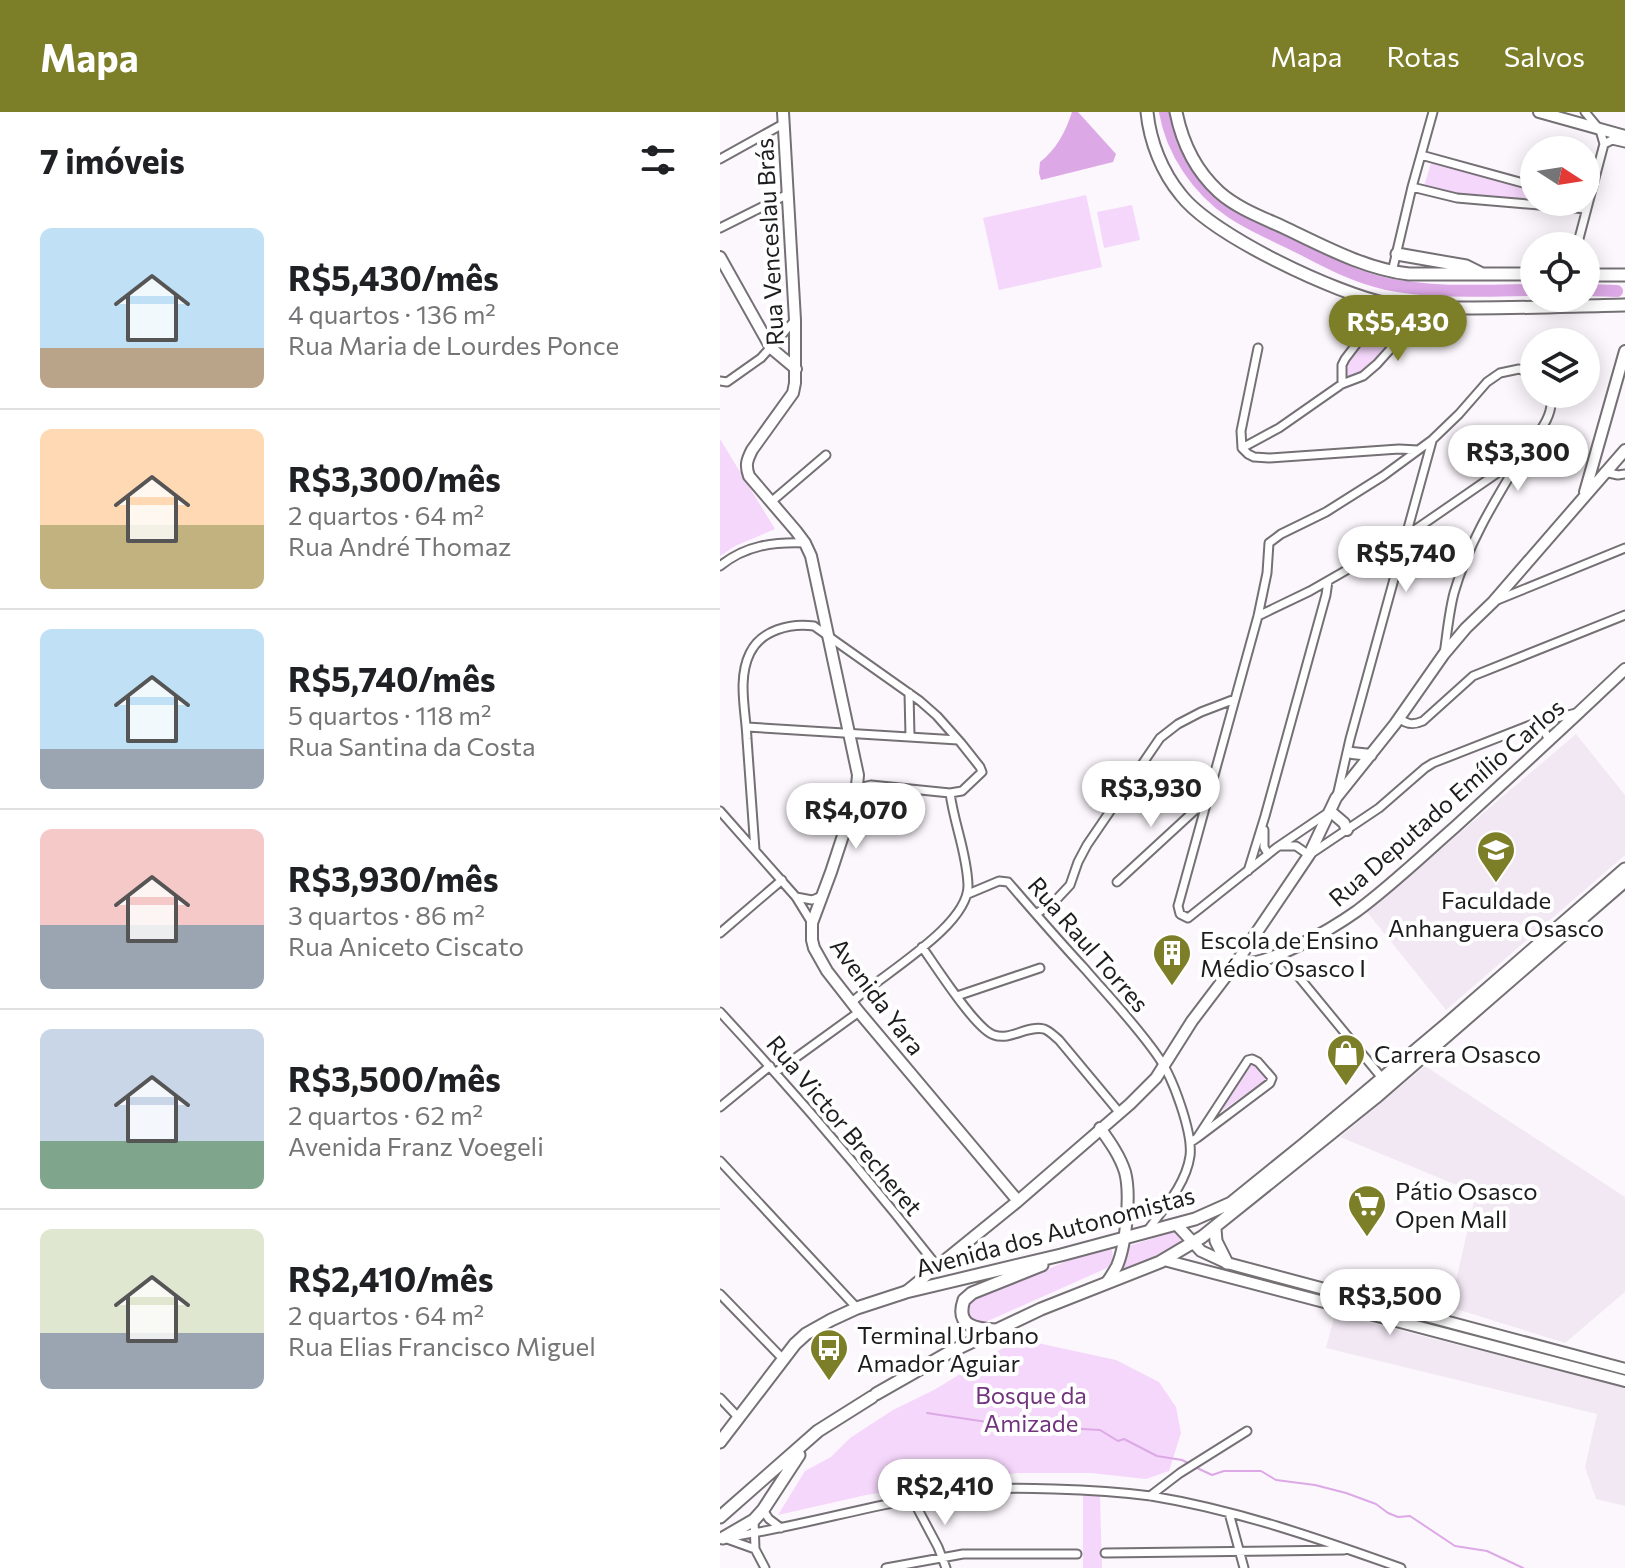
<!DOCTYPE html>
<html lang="pt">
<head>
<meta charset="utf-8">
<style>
	:root { --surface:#fff; --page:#f2f2f2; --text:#202124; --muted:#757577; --line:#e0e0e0; --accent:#7d7f28 }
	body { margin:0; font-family:Commissioner,sans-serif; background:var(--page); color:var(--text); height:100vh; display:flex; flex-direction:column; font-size:30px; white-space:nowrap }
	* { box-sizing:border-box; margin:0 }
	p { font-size:26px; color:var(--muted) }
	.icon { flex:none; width:44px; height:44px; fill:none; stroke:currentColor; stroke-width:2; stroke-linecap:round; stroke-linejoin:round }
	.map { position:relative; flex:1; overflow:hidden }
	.details { display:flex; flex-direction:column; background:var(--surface); width:720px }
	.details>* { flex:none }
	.needle { width:52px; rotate:102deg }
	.controls { position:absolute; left:800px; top:24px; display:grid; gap:16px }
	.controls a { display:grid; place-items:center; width:80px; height:80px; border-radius:50%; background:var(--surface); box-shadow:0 4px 20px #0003; font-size:40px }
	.price { position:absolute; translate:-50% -68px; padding:0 18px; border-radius:28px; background:#fff; color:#222; font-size:26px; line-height:52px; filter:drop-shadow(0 2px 4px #0008) }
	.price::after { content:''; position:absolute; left:50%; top:48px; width:24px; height:18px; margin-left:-12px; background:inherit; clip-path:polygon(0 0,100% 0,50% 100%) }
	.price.on { background:var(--accent); color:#fff }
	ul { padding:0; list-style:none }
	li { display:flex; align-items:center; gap:24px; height:200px; padding:0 40px }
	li+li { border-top:2px solid var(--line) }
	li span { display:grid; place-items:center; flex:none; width:224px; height:160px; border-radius:12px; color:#555 }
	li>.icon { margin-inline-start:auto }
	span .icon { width:96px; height:96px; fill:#fffc; stroke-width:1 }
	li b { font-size:34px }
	h2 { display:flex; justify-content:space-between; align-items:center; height:96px; padding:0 40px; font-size:34px }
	header { display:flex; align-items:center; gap:48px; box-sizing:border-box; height:112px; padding:0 40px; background:var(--accent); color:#fff }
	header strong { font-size:38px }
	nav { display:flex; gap:44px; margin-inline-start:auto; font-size:28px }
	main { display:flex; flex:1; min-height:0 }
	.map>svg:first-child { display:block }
	.built { fill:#f2e8f4 }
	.green { fill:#f5d7fb }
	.water { fill:#dca9e6 }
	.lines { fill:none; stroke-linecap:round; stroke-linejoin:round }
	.stream { stroke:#dca9e6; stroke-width:2 }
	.river { stroke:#dca9e6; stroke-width:12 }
	.street-casing { stroke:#747074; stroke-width:11 }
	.secondary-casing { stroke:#747074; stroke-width:14 }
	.primary-casing { stroke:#747074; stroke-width:15 }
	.street { stroke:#fff; stroke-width:7 }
	.secondary { stroke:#fff; stroke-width:10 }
	.primary { stroke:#fff; stroke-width:11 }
	.labels { text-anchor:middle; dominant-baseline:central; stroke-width:8; stroke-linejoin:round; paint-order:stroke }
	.street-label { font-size:24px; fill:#1d1c1e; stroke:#fff }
	.poi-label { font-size:24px; fill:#1d1c1e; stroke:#fff; text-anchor:start }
	.park-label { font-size:24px; fill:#71347d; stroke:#fff }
</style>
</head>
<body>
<header>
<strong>Mapa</strong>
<nav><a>Mapa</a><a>Rotas</a><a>Salvos</a></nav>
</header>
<main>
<section class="details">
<h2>7 imóveis<svg class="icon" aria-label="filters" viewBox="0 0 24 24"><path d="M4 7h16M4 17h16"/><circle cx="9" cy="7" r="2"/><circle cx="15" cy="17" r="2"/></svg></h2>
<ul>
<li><span style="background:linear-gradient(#bfe0f5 75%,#b9a48a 0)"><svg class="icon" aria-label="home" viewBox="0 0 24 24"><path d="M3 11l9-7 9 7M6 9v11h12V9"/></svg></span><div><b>R$5,430/mês</b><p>4 quartos · 136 m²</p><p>Rua Maria de Lourdes Ponce</p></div></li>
<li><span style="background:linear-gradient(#ffd9b3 60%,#c2b280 0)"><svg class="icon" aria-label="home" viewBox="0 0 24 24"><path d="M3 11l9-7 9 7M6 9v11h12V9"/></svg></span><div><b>R$3,300/mês</b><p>2 quartos · 64 m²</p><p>Rua André Thomaz</p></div></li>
<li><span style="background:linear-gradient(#bfe0f5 75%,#9aa5b1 0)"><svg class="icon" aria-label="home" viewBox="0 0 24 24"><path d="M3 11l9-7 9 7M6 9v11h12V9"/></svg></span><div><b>R$5,740/mês</b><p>5 quartos · 118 m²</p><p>Rua Santina da Costa</p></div></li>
<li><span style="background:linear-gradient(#f6c9c9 60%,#9aa5b1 0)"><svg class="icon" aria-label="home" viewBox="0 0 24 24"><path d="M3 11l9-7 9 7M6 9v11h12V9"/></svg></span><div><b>R$3,930/mês</b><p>3 quartos · 86 m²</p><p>Rua Aniceto Ciscato</p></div></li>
<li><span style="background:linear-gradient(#c9d6e8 70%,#7fa58c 0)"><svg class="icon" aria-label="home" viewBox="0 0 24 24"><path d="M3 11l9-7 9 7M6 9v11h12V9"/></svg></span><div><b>R$3,500/mês</b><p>2 quartos · 62 m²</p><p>Avenida Franz Voegeli</p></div></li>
<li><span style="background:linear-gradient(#dfe7d0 65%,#9aa5b1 0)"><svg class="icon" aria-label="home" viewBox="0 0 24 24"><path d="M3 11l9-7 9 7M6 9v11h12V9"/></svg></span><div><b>R$2,410/mês</b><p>2 quartos · 64 m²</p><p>Rua Elias Francisco Miguel</p></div></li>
</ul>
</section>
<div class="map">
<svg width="905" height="1456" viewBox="0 0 905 1456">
	<rect width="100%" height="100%" fill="#fcf7fd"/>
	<path class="built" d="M856 622 905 683V743L726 898 647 800Z
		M705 954 905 1085V1180L845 1231 730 1195 756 1081 620 1025Z
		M615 1202 905 1275V1394L876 1387 865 1355 877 1302 606 1236Z"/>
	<path class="green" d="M711 51 814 78V89L738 83 704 74Z
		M366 83 382 155 279 178 263 106Z
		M412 93 420 128 384 136 377 100Z
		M667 200 692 204 642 261 627 268C619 245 652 216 667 200Z
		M0 327 55 417 15 434 0 444Z
		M531 950 547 967 493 1005Z
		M459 1118 461 1132 401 1161 409 1134Z
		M386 1133 392 1138 393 1147 387 1156 261 1212 249 1206 247 1198 253 1188Z
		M313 1230 396 1248 439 1270 456 1295 461 1321 449 1359 426 1367 371 1361H297L146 1383 58 1403 85 1359 111 1345 130 1326 173 1298 214 1278 288 1233Z
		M363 1383 380 1384 382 1456H363Z"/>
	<path class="water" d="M352 0H358L396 42 393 50 321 68 319 61 320 50C336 38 346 19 352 0Z"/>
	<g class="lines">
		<path class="stream" d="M207 1301 267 1310 276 1305 299 1308 311 1314 380 1318 398 1329 404 1327 437 1344 462 1348 470 1352
			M475 1355 492 1363 504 1359H541L556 1368 595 1373 626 1381 656 1392 668 1401 678 1405 690 1404 735 1434 767 1439 803 1456"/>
		<path class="river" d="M445 0C452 40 478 78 511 100 533 115 559 125 582 137 609 151 637 166 667 172 715 182 765 178 814 178
			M866 178 897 179"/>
		<defs>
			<path id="street" d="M884 32 892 28 905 31
				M701 43 814 74
				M0 47 63 12
				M692 75 737 86 866 97
				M0 116 68 82
				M857 134 884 32 880 18 865 0
				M672 160 692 75 713 0
				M538 236 521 319 522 336 528 342 534 345 549 346 679 337 698 338
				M0 269 7 270 41 246 75 208
				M622 272V253L625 247 654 209 663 190
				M522 336 559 316 622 272 643 264 657 252 692 213 715 199
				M884 360 898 363 905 362
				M51 390 106 343
				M0 454C26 433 53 430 85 431
				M775 489 905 436
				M538 504 590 479 686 424 802 344
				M724 542C727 522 729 500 734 481 748 432 774 390 800 347 811 329 837 305 830 282
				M189 581 190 624
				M679 606C687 613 694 613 703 609L753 564 905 503
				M820 610 860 600
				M27 615 238 628
				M617 684 630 627 712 329
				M0 699 76 785 92 811
				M609 700 556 736 468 806 460 802 458 794 538 504 547 461 549 431 561 422 606 400 663 364 712 328 739 302 767 270 780 261 799 257 814 263
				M544 718V735L548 742
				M562 734H576L589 743 659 696 705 656 713 651 818 610 821 611 829 629
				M35 738C32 701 30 664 27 627 26 600 17 567 30 541 41 518 70 511 94 514L200 589 217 604 241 631 260 655 262 660 242 679 230 681
				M528 759 545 704 606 483 608 469
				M397 770 485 689
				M248 782 279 769 288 770C313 799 339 829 365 857 390 886 418 915 439 946 453 966 473 1021 470 1044 466 1072 444 1096 428 1118
				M76 785 92 788 102 784
				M316 802 335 789 350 773 358 750 367 733 440 626 458 612 481 600 515 587
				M0 821 62 768
				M202 835C215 853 256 918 274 923 290 929 307 913 324 917 330 919 335 925 339 928L399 1000
				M560 842 662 966
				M237 884 320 856
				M132 890C161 863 249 814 248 773 247 741 234 712 230 681L151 673 138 676
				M0 900C76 982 148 1066 217 1154
				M56 960 139 900
				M0 995 50 954
				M471 1030 477 1026 550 971 552 966 538 950 532 947 528 948 477 1026
				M0 1049 137 1196
				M0 1182 63 1247
				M0 1286 18 1305
				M430 1384 460 1361 527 1319
				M193 1388 218 1435 226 1456
				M43 1398 49 1407 61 1416
				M509 1401 524 1456
				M34 1408 35 1437 45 1456
				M11 1425C93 1412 173 1386 255 1378 282 1375 308 1376 334 1377 366 1378 399 1380 431 1384 517 1398 600 1427 681 1456
				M7 1427 35 1437
				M385 1441 624 1438
				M166 1456 243 1442H357"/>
			<path id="secondary" d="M63 0 75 208V271L73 281 32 338C27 348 25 353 29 364L76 419 85 431 91 444 138 663 136 684 111 760 92 811V828L94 836 107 859 139 900 298 1089
				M819 0 905 24
				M0 145 51 236 76 257
				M865 380 905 239
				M632 641 651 643
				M610 699 624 711 627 718
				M516 851C545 857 613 816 637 799 672 773 703 743 735 715 792 663 849 610 905 557
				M380 1016C390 1030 400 1044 405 1060 411 1082 406 1133 397 1154 394 1159 391 1165 387 1170
				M456 1112 481 1139 507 1151 905 1257
				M444 1148 905 1269
				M187 1179 298 1089 410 992 436 966 472 909 516 851 589 743 616 686 675 612 724 542 746 516 773 490 905 338"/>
			<path id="primary" d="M427 0C430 30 442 60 461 83 493 124 617 182 668 192 696 197 725 196 753 196 804 196 854 194 905 193
				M456 0C462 30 476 59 499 80 517 96 541 105 563 115 603 134 645 157 689 162H814
				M677 142 746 154 760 161
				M866 163H905
				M495 1117 496 1129 507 1151
				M277 1218C255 1217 235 1214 244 1188L252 1181 322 1153
				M156 1282 228 1241 321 1197 440 1150 482 1125 655 986 905 769
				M0 1330 75 1232 86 1222 111 1208 137 1196 186 1180 341 1143 475 1107 511 1091 584 1032 728 911 905 757
				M0 1405 98 1319 152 1285
				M3 1426 34 1408 43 1398 79 1343"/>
		</defs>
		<use href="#street" class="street-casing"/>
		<use href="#secondary" class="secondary-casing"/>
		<use href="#primary" class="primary-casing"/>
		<use href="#street" class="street"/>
		<use href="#secondary" class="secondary"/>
		<use href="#primary" class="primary"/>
	</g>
	<defs>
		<symbol id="university-pin" viewBox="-11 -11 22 30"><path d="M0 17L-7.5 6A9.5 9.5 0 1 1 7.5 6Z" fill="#7d7f28" stroke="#fff"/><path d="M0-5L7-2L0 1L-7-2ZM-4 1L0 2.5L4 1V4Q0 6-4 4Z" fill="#fff"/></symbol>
		<symbol id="building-pin" viewBox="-11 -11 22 30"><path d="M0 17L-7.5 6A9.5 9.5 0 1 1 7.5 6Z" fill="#7d7f28" stroke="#fff"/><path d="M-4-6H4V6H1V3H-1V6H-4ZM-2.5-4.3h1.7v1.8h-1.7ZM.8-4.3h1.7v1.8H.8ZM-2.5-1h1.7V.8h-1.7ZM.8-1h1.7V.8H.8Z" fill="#fff"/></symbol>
		<symbol id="shop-pin" viewBox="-11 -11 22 30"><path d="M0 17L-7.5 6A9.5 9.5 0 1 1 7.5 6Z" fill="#7d7f28" stroke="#fff"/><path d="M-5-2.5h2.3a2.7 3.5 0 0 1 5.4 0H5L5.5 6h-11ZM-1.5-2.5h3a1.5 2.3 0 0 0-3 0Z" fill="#fff"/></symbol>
		<symbol id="supermarket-pin" viewBox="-11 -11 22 30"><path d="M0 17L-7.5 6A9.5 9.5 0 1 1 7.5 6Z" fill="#7d7f28" stroke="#fff"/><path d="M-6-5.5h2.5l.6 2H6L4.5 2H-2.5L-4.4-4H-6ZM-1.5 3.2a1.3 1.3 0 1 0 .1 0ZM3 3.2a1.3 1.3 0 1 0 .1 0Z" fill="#fff"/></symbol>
		<symbol id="bus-pin" viewBox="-11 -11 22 30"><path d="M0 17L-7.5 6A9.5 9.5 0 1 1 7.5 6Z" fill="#7d7f28" stroke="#fff"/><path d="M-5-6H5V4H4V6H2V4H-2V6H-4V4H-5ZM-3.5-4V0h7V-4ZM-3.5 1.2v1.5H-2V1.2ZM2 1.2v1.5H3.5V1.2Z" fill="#fff"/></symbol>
	</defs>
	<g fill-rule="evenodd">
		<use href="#university-pin" x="754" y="716" width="44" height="60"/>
		<use href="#building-pin" x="430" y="819" width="44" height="60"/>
		<use href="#shop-pin" x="604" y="919" width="44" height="60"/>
		<use href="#supermarket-pin" x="625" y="1070" width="44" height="60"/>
		<use href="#bus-pin" x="87" y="1214" width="44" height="60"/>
	</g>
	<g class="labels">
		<g class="street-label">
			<text transform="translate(49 130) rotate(-93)">Rua Venceslau Brás</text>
			<text transform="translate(726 690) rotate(-41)">Rua Deputado Emílio Carlos</text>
			<text transform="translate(369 832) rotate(49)">Rua Raul Torres</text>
			<text transform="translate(158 884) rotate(53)">Avenida Yara</text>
			<text transform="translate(125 1013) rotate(50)">Rua Victor Brecheret</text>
			<text transform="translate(335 1119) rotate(-15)">Avenida dos Autonomistas</text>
		</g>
		<g class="poi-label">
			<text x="776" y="787" text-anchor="middle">Faculdade<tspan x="776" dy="28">Anhanguera Osasco</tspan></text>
			<text x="480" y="827">Escola de Ensino<tspan x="480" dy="28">Médio Osasco I</tspan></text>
			<text x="654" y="941">Carrera Osasco</text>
			<text x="675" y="1078">Pátio Osasco<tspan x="675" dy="28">Open Mall</tspan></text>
			<text x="137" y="1222">Terminal Urbano<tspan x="137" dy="28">Amador Aguiar</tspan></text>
		</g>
		<g class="park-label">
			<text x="311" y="1282">Bosque da<tspan x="311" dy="28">Amizade</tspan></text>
		</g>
	</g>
</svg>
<div class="controls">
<a><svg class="needle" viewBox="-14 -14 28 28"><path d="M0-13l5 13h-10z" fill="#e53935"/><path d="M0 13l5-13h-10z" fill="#757577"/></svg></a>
<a><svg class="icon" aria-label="locate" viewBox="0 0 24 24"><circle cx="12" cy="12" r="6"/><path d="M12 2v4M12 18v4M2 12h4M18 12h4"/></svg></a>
<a><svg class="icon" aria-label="layers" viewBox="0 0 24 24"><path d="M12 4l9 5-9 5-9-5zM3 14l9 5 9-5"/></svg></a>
</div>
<b class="price on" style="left:678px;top:251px">R$5,430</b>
<b class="price" style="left:798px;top:381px">R$3,300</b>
<b class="price" style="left:686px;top:482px">R$5,740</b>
<b class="price" style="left:431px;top:717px">R$3,930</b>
<b class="price" style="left:136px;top:739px">R$4,070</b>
<b class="price" style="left:670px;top:1225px">R$3,500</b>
<b class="price" style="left:225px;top:1415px">R$2,410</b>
</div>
</main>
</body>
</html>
